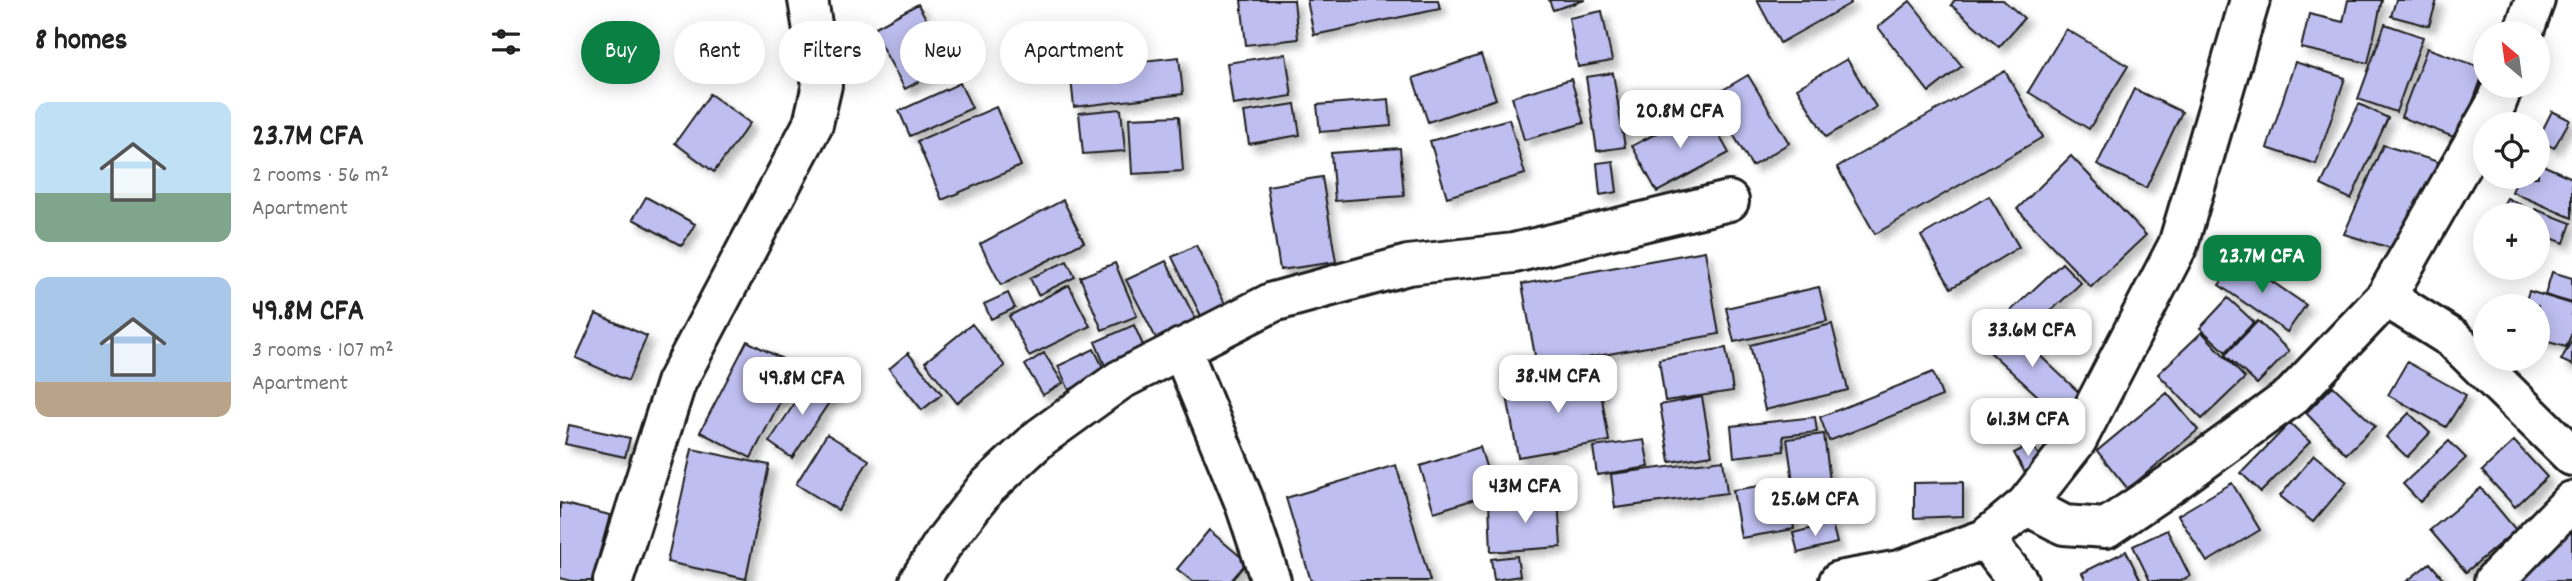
<!DOCTYPE html>
<html lang="en">
<head>
<meta charset="utf-8">
<style>
	:root { --surface:#fff; --page:#f2f2f2; --text:#222; --muted:#767676; --accent:#0b8043 }
	body { margin:0; font-family:Dekko,sans-serif; background:var(--page); color:var(--text); height:100vh; display:flex; flex-direction:column; font-size:26px; white-space:nowrap }
	* { box-sizing:border-box; margin:0 }
	p { font-size:23px; color:var(--muted) }
	.icon { flex:none; width:38px; height:38px; fill:none; stroke:currentColor; stroke-width:2; stroke-linecap:round; stroke-linejoin:round }
	.map { position:relative; flex:1; overflow:hidden }
	.drawer { display:flex; flex-direction:column; background:var(--surface); width:560px }
	.drawer>* { flex:none }
	.hud { position:absolute; left:21px; top:21px; width:665px; height:63px; display:flex; gap:14px }
	.needle { width:46px; rotate:331deg }
	.tools { position:absolute; left:1913px; top:21px; display:grid; gap:14px }
	.tools a { display:grid; place-items:center; width:77px; height:77px; border-radius:50%; background:var(--surface); box-shadow:0 4px 18px #0003; font-size:35px }
	.price { position:absolute; translate:-50% -60px; padding:0 16px; border-radius:14px; background:#fff; color:#222; font-size:23px; line-height:46px; filter:drop-shadow(0 2px 4px #0008) }
	.price::after { content:''; position:absolute; left:50%; top:42px; width:21px; height:16px; margin-left:-10px; background:inherit; clip-path:polygon(0 0,100% 0,50% 100%) }
	.price.selected { background:var(--accent); color:#fff }
	ul { padding:0; list-style:none }
	li { display:flex; align-items:center; gap:21px; height:175px; padding:0 35px }
	li span { display:grid; place-items:center; flex:none; width:196px; height:140px; border-radius:14px; color:#555 }
	li>.icon { margin-inline-start:auto }
	span .icon { width:84px; height:84px; fill:#fffc; stroke-width:1 }
	li b { font-size:30px }
	h2 { display:flex; justify-content:space-between; align-items:center; height:84px; padding:0 35px; font-size:30px }
	.pill { padding:0 24px; border-radius:32px; background:var(--surface); box-shadow:0 4px 18px #0003; font-size:24px; line-height:63px }
	.pill.selected { background:var(--accent); color:#fff }
	main { display:flex; flex:1; min-height:0 }
	.map>svg:first-child { display:block }
	.building { fill:#bebef0; stroke:#1c1c1c; stroke-width:2; filter:url(#shadow) }
	.lines { fill:none; stroke-linecap:round; stroke-linejoin:round }
	.minor-casing { stroke:#1c1c1c; stroke-width:44 }
	.minor { stroke:#fff; stroke-width:38 }
</style>
</head>
<body>
<main>
<section class="drawer">
<h2>8 homes<svg class="icon" aria-label="filters" viewBox="0 0 24 24"><path d="M4 7h16M4 17h16"/><circle cx="9" cy="7" r="2"/><circle cx="15" cy="17" r="2"/></svg></h2>
<ul>
<li><span style="background:linear-gradient(#bfe0f5 65%,#7fa58c 0)"><svg class="icon" aria-label="home" viewBox="0 0 24 24"><path d="M3 11l9-7 9 7M6 9v11h12V9"/></svg></span><div><b>23.7M CFA</b><p>2 rooms · 56 m²</p><p>Apartment</p></div></li>
<li><span style="background:linear-gradient(#a9c7e8 75%,#b9a48a 0)"><svg class="icon" aria-label="home" viewBox="0 0 24 24"><path d="M3 11l9-7 9 7M6 9v11h12V9"/></svg></span><div><b>49.8M CFA</b><p>3 rooms · 107 m²</p><p>Apartment</p></div></li>
</ul>
</section>
<div class="map">
<svg width="2012" height="581" viewBox="0 0 2012 581">
	<defs>
		<filter id="shadow"><feDropShadow dx="6" dy="6" stdDeviation="3.5" flood-color="#0004"/></filter>
	</defs>
	<rect width="100%" height="100%" fill="#fff"/>
	<filter id="ink" filterUnits="userSpaceOnUse"><feTurbulence type="fractalNoise" baseFrequency=".0143" numOctaves="2"/><feDisplacementMap in="SourceGraphic" scale="14" xChannelSelector="R" yChannelSelector="G"/><feConvolveMatrix kernelMatrix="1 2 1 2 8 2 1 2 1" color-interpolation-filters="sRGB"/></filter>
	<g filter="url(#ink)">
		<path class="building" d="M681 0H734L738 39 686 45Z
			M747 0H878L880 9 754 35Z
			M989 0H1025L993 10Z
			M1197 0H1289L1291 3 1220 43Z
			M1395 0H1443L1464 18 1439 47 1391 5Z
			M1788 0H1822L1808 63 1741 48 1749 14 1783 22Z
			M1836 0H1877L1869 26 1831 16Z
			M1350 1 1402 66 1369 92 1318 27Z
			M358 4 391 64 345 89 312 29Z
			M1042 11 1052 61 1018 67 1009 18Z
			M1825 24 1863 37 1836 112 1798 99Z
			M1506 29 1568 66 1529 129 1468 92Z
			M1867 48 1925 69 1899 139 1841 117Z
			M726 54 732 96 673 105 667 63Z
			M921 55 936 99 868 122 853 78Z
			M619 57 623 94 514 107 510 69Z
			M1287 59 1316 107 1266 137 1237 88Z
			M1735 62 1785 78 1756 164 1707 148Z
			M1445 71 1483 137 1315 234 1277 167Z
			M1053 73 1065 147 1037 151 1026 77Z
			M1188 75 1229 143 1192 166 1151 97Z
			M1011 79 1024 123 964 140 952 97Z
			M400 83 412 108 350 136 339 111Z
			M1574 89 1622 112 1586 188 1537 165Z
			M150 94 190 123 154 172 115 143Z
			M829 99 831 126 760 132 757 105Z
			M735 104 740 135 689 144 684 112Z
			M1799 104 1828 118 1791 199 1761 185Z
			M436 107 461 166 382 200 357 141Z
			M1144 108 1169 153 1097 192 1072 146Z
			M561 109 565 151 523 154 519 113Z
			M1992 111 2010 120 1994 148 1978 139Z
			M619 116 623 171 572 174 569 118Z
			M949 119 965 174 887 197 870 141Z
			M1823 145 1882 163 1834 249 1784 234Z
			M840 148 844 196 775 201 771 153Z
			M1511 156 1586 235 1531 287 1457 209Z
			M1053 161 1057 192 1040 195 1037 163Z
			M1978 163 2012 178V218L1952 192 1958 177H1978Z
			M762 177 776 262 720 270 707 186Z
			M1429 196 1459 247 1391 288 1361 236Z
			M86 197 135 224 122 246 73 219Z
			M1947 198 1969 209 1965 215H1937Z
			M503 200 524 242 441 285 420 244Z
			M1975 209 2011 223 2004 243 1978 233V215H1973Z
			M636 245 667 308 643 320 612 257Z
			M1145 251 1159 334 977 367 962 284Z
			M1678 258 1746 305 1727 332 1659 285Z
			M507 261 515 277 478 295 470 278Z
			M606 261 638 324 599 344 566 280Z
			M555 263 577 316 542 330 520 277Z
			M1502 263 1521 283 1465 335 1446 315Z
			M1992 272 2012 278V303L1985 295Z
			M509 285 530 326 469 356 449 316Z
			M1259 287 1267 321 1174 342 1166 308Z
			M1969 291 2012 304V333L2006 347 1978 339V306H1964Z
			M448 293 455 308 431 319 424 304Z
			M1668 298 1694 322 1666 352 1640 328Z
			M36 314 87 336 68 381 16 358Z
			M1441 319 1525 398 1504 420 1418 341Z
			M1698 321 1729 351 1697 384 1665 355Z
			M412 324 445 366 397 403 365 362Z
			M1272 324 1288 390 1205 410 1190 345Z
			M574 325 585 350 546 368 535 342Z
			M1642 332 1685 378 1642 419 1598 374Z
			M2012 340V365L2001 360Z
			M187 341 238 367 191 458 140 432Z
			M1166 348 1173 391 1105 401 1099 359Z
			M534 349 546 373 509 390 498 366Z
			M348 353 382 394 362 410 329 369Z
			M484 353 503 383 483 395 465 365Z
			M1847 362 1906 395 1886 427 1828 395Z
			M1373 372 1382 396 1269 441 1260 417Z
			M1038 374 1049 441 958 457 946 390Z
			M252 377 276 392 232 458 209 442Z
			M1773 386 1815 426 1786 454 1746 413Z
			M1607 393 1638 430 1568 489 1537 451Z
			M1142 397 1152 455 1110 462 1100 405Z
			M1849 413 1870 433 1847 457 1826 437Z
			M1255 417 1257 432 1223 436 1224 451 1174 457 1171 426Z
			M1730 423 1750 442 1701 492 1681 473Z
			M9 425 70 438 65 457 5 444Z
			M267 434 309 460 278 510 236 484Z
			M1264 434 1273 505 1237 510 1227 439Z
			M1084 440 1089 467 1037 475 1033 447Z
			M1889 441 1906 458 1860 502 1843 484Z
			M1954 441 1987 477 1955 507 1922 471Z
			M1472 444 1483 463 1465 473 1454 453Z
			M920 447 934 493 874 512 860 466Z
			M132 449 209 465 186 579 107 562Z
			M1754 455 1787 482 1753 522 1720 496Z
			M1163 460 1167 493 1055 508 1051 474Z
			M836 465 870 581H751L726 498Z
			M1227 482 1234 529 1181 538 1173 490Z
			M1403 482V516L1354 518V483Z
			M1672 483 1700 530 1647 562 1618 515Z
			M1921 488 1956 530 1906 572 1870 530Z
			M998 498 1001 547 931 552 929 503Z
			M0 503 50 515 32 581H12L0 578Z
			M1272 523 1277 543 1238 553 1233 533Z
			M649 530 687 562 671 581H632L617 569Z
			M1607 530 1630 576 1620 581H1590L1573 546Z
			M2012 531V581H1962L1955 575Z
			M1566 551 1581 581H1526L1522 573Z
			M957 556 960 576 934 580 931 559Z
			M1870 563 1885 581H1847Z"/>
		<g class="lines">
			<defs>
				<path id="minor" d="M1963 33 1975 0
					M1826 297 1893 339 2012 456
					M621 348 684 501 711 581
					M1466 505 1504 525 1546 528 1617 480 1732 396 1826 297 1937 102 1943 86
					M1425 539 1458 581
					M53 581 116 383 253 124 262 85 248 0
					M359 581 384 542 426 488 481 437 560 380 713 302 848 265 954 253 1169 201
					M1279 581 1340 570 1425 539 1466 505 1517 440 1618 245 1690 0
					M1934 581 2012 501"/>
			</defs>
			<use href="#minor" class="minor-casing"/>
			<use href="#minor" class="minor"/>
		</g>
	</g>
</svg>
<div class="tools">
<a><svg class="needle" viewBox="-14 -14 28 28"><path d="M0-13l5 13h-10z" fill="#e53935"/><path d="M0 13l5-13h-10z" fill="#767676"/></svg></a>
<a><svg class="icon" aria-label="locate" viewBox="0 0 24 24"><circle cx="12" cy="12" r="6"/><path d="M12 2v4M12 18v4M2 12h4M18 12h4"/></svg></a>
<a>+</a>
<a>−</a>
</div>
<b class="price" style="left:1120px;top:150px">20.8M CFA</b>
<b class="price selected" style="left:1702px;top:295px">23.7M CFA</b>
<b class="price" style="left:1472px;top:369px">33.6M CFA</b>
<b class="price" style="left:998px;top:415px">38.4M CFA</b>
<b class="price" style="left:242px;top:417px">49.8M CFA</b>
<b class="price" style="left:1468px;top:458px">61.3M CFA</b>
<b class="price" style="left:965px;top:525px">43M CFA</b>
<b class="price" style="left:1255px;top:538px">25.6M CFA</b>
<div class="hud">
<a class="pill selected">Buy</a>
<a class="pill">Rent</a>
<a class="pill">Filters</a>
<a class="pill">New</a>
<a class="pill">Apartment</a>
</div>
</div>
</main>
</body>
</html>
